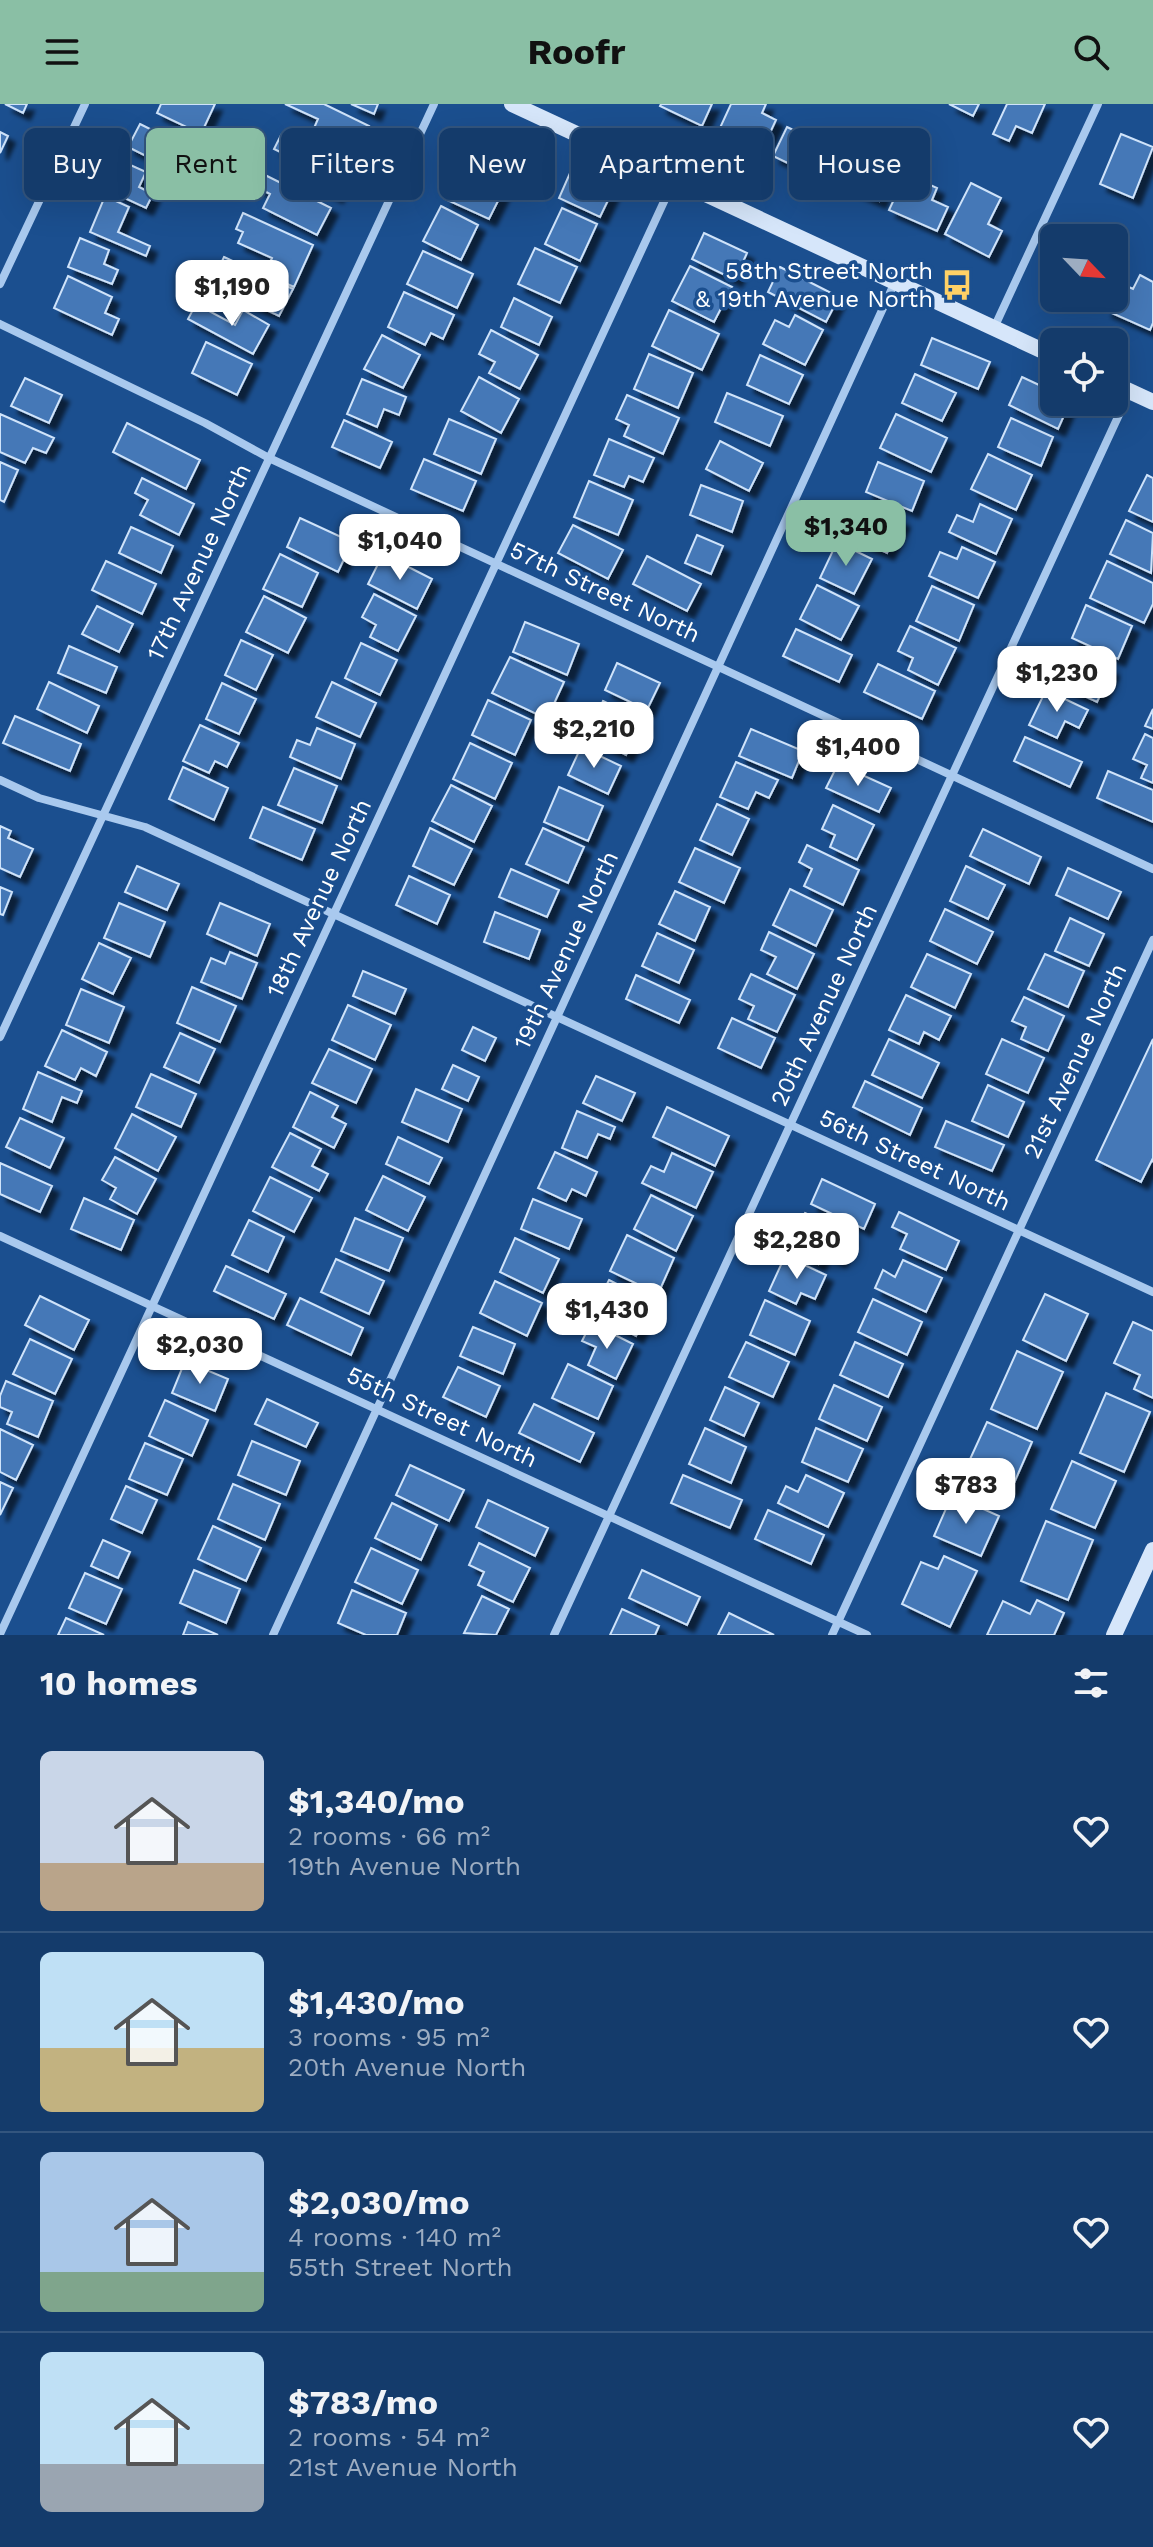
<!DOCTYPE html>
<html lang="en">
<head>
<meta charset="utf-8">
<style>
	:root { --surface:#143b6b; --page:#1d4271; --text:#f1f3f6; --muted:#9dadc1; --line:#33557e; --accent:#8abfa5 }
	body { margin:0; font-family:"Work Sans",sans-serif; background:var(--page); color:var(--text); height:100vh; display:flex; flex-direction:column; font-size:30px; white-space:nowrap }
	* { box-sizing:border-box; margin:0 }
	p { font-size:26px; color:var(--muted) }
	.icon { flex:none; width:44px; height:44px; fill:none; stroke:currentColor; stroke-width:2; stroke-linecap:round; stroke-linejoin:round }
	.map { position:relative; height:1531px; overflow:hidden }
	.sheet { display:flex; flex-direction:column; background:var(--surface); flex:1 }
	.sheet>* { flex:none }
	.guide { position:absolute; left:24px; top:24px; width:1106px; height:72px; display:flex; gap:16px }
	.needle { width:52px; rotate:115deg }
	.tools { position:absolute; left:1040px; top:120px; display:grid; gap:16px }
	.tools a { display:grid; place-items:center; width:88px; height:88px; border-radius:12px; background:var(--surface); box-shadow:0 8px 32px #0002,0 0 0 2px var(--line); font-size:40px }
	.price { position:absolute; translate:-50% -68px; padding:0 18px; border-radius:16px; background:#fff; color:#222; font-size:26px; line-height:52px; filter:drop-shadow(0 2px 4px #0008) }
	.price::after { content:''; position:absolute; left:50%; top:48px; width:24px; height:18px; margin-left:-12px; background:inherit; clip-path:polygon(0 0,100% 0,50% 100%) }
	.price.on { background:var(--accent); color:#111 }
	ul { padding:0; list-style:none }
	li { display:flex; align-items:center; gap:24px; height:200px; padding:0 40px }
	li+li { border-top:2px solid var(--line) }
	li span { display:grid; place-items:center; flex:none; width:224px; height:160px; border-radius:12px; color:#555 }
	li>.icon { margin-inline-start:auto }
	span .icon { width:96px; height:96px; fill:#fffc; stroke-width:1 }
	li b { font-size:34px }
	h2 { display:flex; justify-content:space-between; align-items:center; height:96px; padding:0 40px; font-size:34px }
	.chip { padding:0 28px; border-radius:12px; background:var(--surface); box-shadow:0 8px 32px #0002,0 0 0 2px var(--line); font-size:28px; line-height:72px }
	.chip.on { background:var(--accent); color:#111 }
	header { display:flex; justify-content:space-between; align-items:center; height:104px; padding:0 40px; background:var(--accent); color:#111; font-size:36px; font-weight:700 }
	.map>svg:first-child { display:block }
	.building { fill:#4478b7; stroke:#cfe3fa; stroke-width:2; filter:url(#shadow) }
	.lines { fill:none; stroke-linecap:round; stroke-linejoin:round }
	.street { stroke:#a9c9ee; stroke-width:8 }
	.secondary { stroke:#d6e6fa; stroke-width:16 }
	.labels { text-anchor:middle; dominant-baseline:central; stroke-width:7; stroke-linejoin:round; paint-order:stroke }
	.poi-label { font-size:24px; fill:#fff; stroke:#1b4f8f; text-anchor:end }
	.street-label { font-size:24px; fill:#fff; stroke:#1b4f8f }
</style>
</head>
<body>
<header><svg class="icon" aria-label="menu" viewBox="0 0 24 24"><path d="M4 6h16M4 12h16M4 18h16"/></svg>Roofr<svg class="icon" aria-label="search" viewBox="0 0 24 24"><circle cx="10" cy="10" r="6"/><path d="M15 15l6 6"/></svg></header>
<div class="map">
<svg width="1153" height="1531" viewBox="0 0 1153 1531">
	<defs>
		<filter id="shadow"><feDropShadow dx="7" dy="7" stdDeviation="2" flood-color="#0009"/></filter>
	</defs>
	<rect width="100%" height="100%" fill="#1b4f8f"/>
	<path class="building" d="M5 0H27L23 9Z
		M161 0H215L201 30 157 9Z
		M285 0H324L369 22 354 52 311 31 318 15Z
		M351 0H378L374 10Z
		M661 0H712L702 22 660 2Z
		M731 0H766L762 9 776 16 762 46 719 26Z
		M949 0H979L973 12Z
		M1007 0H1045L1032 29 1016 22 1009 37 993 30Z
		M140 20 166 33 161 44 174 51 168 63 128 43Z
		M787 23 834 45 821 75 773 52Z
		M476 26 515 43 510 55 523 61 518 74 466 52Z
		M0 28 8 32 0 49Z
		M1121 30 1153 43 1133 94 1100 80Z
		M281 31 349 64 336 92 295 72 301 58 274 45Z
		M848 41 894 61 879 97 832 77Z
		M117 55 146 68 139 83 153 90 146 104 103 84Z
		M461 59 506 81 489 115 445 95Z
		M570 69 612 88 600 113 559 94Z
		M263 70 331 104 317 131 263 104 270 90 257 83Z
		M906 70 937 84 932 96 948 103 937 127 889 106Z
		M971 79 1001 94 988 120 1002 127 989 153 945 130Z
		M105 92 129 103 118 128 150 142 146 152 90 128Z
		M441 102 478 121 461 156 423 137Z
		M562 104 597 120 580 157 545 140Z
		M243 109 313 141 294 183 265 170 272 154 238 139 243 128 236 125Z
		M704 129 747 149 735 176 692 155Z
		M80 134 109 146 104 160 118 166 112 180 68 163Z
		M535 144 577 163 560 199 518 180Z
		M423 147 473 170 457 204 407 180Z
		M224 153 293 185 279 212 211 180Z
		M690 162 732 183 714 218 672 197Z
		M780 163 839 193 826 218 768 188Z
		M1140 171 1153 178V219L1150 226 1105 206 1111 194H1114L1118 178 1133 185Z
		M68 172 112 193 105 209 119 215 112 231 54 204Z
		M404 188 454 211 443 235 431 229 425 241 388 223Z
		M514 194 552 213 539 241 501 223Z
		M196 200 235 221 243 206 269 221 253 250 188 215Z
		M669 206 719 230 702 266 652 242Z
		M795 211 823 226 805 261 763 240 775 216 789 223Z
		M491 226 538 251 520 285 489 269 495 258 479 250Z
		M382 231 420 251 403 284 364 265Z
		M932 234 990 258 978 285 921 261Z
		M206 238 252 260 237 291 192 269Z
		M649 250 693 269 678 304 634 285Z
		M760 251 803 271 789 300 747 281Z
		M915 270 956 289 942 317 902 299Z
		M479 273 519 295 501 329 461 307Z
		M1022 273 1054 288V298H1070L1058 325 1009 301Z
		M25 274 62 291 49 319 11 302Z
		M362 275 406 293 399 311 384 305 377 323 347 310Z
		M727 289 783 312 770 342 715 318Z
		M627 291 679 314 663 350 624 332 629 321 616 315Z
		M0 310 54 334 46 349 33 344 25 359 0 348Z
		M896 310 947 334 931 368 880 344Z
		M1011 314 1053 333 1041 362 998 343Z
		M449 315 496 335 481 370 434 350Z
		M344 316 392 338 380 364 332 343Z
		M127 319 200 356 186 385 113 348Z
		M609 335 654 354 643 378 629 372 624 383 594 371Z
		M720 337 763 359 749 387 706 365Z
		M988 350 1032 371 1016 406 971 385Z
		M424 355 476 377 463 407 411 385Z
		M0 358 18 366 4 398 0 396Z
		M878 358 924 377 912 407 866 388Z
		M1147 371 1153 374V418L1129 407Z
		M142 374 194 400 179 431 140 411 148 396 135 389Z
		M589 377 633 396 618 431 574 413Z
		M701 381 743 397 732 428 690 411Z
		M863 398 903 417 887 449 848 431Z
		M980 400 1012 415 996 450 949 428 957 411 973 418Z
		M300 414 352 438 338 468 287 443Z
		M1126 416 1153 429 1151 469 1110 450Z
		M573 421 623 446 608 475 558 449Z
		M131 423 173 442 161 469 119 449Z
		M697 431 723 442 711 470 685 459Z
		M837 438 872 455 854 490 820 474Z
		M962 443 995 458 978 494 929 472 940 448 957 455Z
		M280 450 318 469 302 503 263 485Z
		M383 450 432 475 417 505 368 480Z
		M647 452 701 480 687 507 633 480Z
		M106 457 156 480 142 510 92 486Z
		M1107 457 1153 479V500L1144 519 1090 494Z
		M817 481 859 502 841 536 800 515Z
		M932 482 974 501 959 537 916 517Z
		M374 490 416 512 398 547 370 533 376 521 362 513Z
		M264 492 306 514 288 549 246 528Z
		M1086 501 1132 522 1118 555 1072 534Z
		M97 502 133 520 119 548 82 530Z
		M525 518 579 540 567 571 513 548Z
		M910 522 956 544 938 581 908 566 913 554 898 547Z
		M796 525 852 551 839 578 783 552Z
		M241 536 273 551 256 586 225 571Z
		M361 539 397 556 380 591 345 574Z
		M69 542 117 563 106 589 58 569Z
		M1067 544 1112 566 1097 598 1052 577Z
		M510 553 564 578 547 615 492 589Z
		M617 559 660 579 647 606 605 586Z
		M878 560 935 587 922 615 864 588Z
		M49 578 99 602 87 629 37 605Z
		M332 578 376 599 360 633 316 613Z
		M222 579 256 595 239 630 206 615Z
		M1046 586 1088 606 1079 624 1065 617 1057 634 1029 621Z
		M488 596 531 616 515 651 472 631Z
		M603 597 644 617 626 651 587 631Z
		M1153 605V625L1145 622Z
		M15 612 81 640 70 667 3 639Z
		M200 621 239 639 227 663 215 657 209 669 183 657Z
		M317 624 355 640 341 675 290 653 297 636 310 641Z
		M751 625 803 647 792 674 739 652Z
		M1145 630 1153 634V679L1141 674 1147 661 1133 655Z
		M1025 633 1082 658 1070 683 1014 657Z
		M470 639 512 659 495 695 453 675Z
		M581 643 621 662 608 690 568 671Z
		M736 658 778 676 769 694 756 688 748 705 720 693Z
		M838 660 891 684 879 708 826 684Z
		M183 663 228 684 214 716 169 695Z
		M294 664 337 682 322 719 278 701Z
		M1108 667 1153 686V718L1097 694Z
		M451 681 492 702 474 738 432 717Z
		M559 683 603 702 588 737 544 718Z
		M717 700 749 715 732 751 700 736Z
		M833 701 874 721 857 756 830 743 835 731 822 725Z
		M263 703 315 725 302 756 250 734Z
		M0 722 11 727 8 734 33 745 20 773 0 764Z
		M430 724 472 745 454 781 413 762Z
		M543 724 584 743 568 779 526 760Z
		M983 725 1041 753 1029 780 970 752Z
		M807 741 859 766 843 801 804 782 812 765 799 758Z
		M695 744 740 764 724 799 679 778Z
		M137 762 179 780 167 806 125 788Z
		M966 762 1005 781 988 815 950 797Z
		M1068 764 1121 788 1108 815 1056 791Z
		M511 765 559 786 547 813 499 793Z
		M409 772 450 791 437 820 396 801Z
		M0 783 12 788 3 811 0 810Z
		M790 785 833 806 816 842 773 821Z
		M675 787 710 803 695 837 659 820Z
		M119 799 165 818 150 853 104 834Z
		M220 799 270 820 257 852 207 830Z
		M945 805 993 828 977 860 930 837Z
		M495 808 540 826 529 855 484 838Z
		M1070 814 1104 830 1089 862 1055 847Z
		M769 828 814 850 797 885 767 870 776 853 761 846Z
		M657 829 694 846 679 879 642 862Z
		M99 839 131 854 113 890 82 875Z
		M230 848 257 859 242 895 201 878 211 854 225 860Z
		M927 850 971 870 955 904 911 883Z
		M1045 850 1084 867 1068 903 1028 885Z
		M363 867 406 885 395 910 353 892Z
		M751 870 795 891 777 928 748 915 754 902 739 895Z
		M636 871 690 896 679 919 626 895Z
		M192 883 236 902 220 938 177 919Z
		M81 885 124 903 109 939 66 921Z
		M906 891 951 912 939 936 924 928 919 940 889 926Z
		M1024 893 1064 912 1048 947 1021 935 1026 923 1012 917Z
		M348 901 391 921 375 956 332 936Z
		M732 914 775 934 761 964 718 944Z
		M473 923 496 934 485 957 462 946Z
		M62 926 107 948 96 972 81 964 75 976 45 962Z
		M180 929 215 945 199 979 164 963Z
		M889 935 939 959 922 994 872 971Z
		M1002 935 1044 954 1028 989 986 970Z
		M1153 935V1058L1152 1056 1141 1078 1096 1056Z
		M329 945 372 965 356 999 312 979Z
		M453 961 479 973 468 997 442 985Z
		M38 968 82 987 77 999 62 993 52 1018 23 1005Z
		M151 970 196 990 181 1023 136 1003Z
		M596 972 635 989 622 1017 583 999Z
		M865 977 922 1004 910 1031 853 1003Z
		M988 981 1024 998 1008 1033 972 1017Z
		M416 985 462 1005 448 1038 402 1018Z
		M310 988 338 1002 332 1013 346 1020 334 1044 293 1023Z
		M667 1003 729 1032 715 1062 653 1033Z
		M577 1007 615 1023 610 1035 598 1030 587 1054 562 1044Z
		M132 1010 176 1033 158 1067 115 1044Z
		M20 1014 64 1034 50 1064 6 1043Z
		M946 1017 1004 1041 992 1067 935 1043Z
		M290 1029 321 1045 312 1062 328 1070 319 1087 272 1063Z
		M398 1033 442 1054 429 1080 386 1060Z
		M555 1048 597 1068 586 1092 572 1085 566 1097 538 1084Z
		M672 1049 713 1068 696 1104 642 1079 651 1062 664 1068Z
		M115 1053 156 1075 137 1110 110 1095 116 1084 102 1076Z
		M0 1059 52 1082 40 1108 0 1090Z
		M383 1072 425 1093 408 1127 366 1106Z
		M270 1073 312 1094 294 1128 253 1107Z
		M822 1075 875 1100 864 1125 811 1100Z
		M651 1091 693 1112 676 1147 634 1125Z
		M84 1094 134 1116 121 1146 71 1125Z
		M533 1095 582 1115 569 1145 521 1125Z
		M899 1108 959 1137 946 1166 900 1145 907 1130 892 1123Z
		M805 1109 850 1131 839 1156 824 1148 818 1160 788 1146Z
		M355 1114 403 1134 389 1167 341 1147Z
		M249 1116 284 1133 268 1168 232 1151Z
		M627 1131 674 1154 658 1190 610 1167Z
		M515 1134 559 1155 543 1189 500 1168Z
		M785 1152 826 1171 815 1195 801 1189 796 1200 769 1187Z
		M336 1155 384 1177 369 1210 321 1188Z
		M903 1156 942 1174 926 1208 875 1184 883 1166 895 1173Z
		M226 1162 286 1190 274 1215 214 1187Z
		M609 1176 653 1199 636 1232 592 1209Z
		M495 1177 542 1199 527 1232 480 1209Z
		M1045 1190 1088 1210 1066 1257 1023 1236Z
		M40 1192 89 1216 74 1246 25 1221Z
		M300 1194 363 1224 351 1251 287 1221Z
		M873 1195 922 1218 907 1251 858 1228Z
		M765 1196 810 1217 795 1251 750 1231Z
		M1133 1218 1153 1227V1294L1134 1285 1140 1271 1114 1259Z
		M591 1219 633 1240 616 1275 588 1261 596 1243 582 1237Z
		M473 1223 515 1240 503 1270 460 1252Z
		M30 1235 72 1255 55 1290 13 1270Z
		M746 1238 789 1258 773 1293 729 1273Z
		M855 1238 903 1260 888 1293 840 1271Z
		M1017 1247 1063 1268 1037 1325 991 1305Z
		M185 1257 228 1275 215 1307 172 1289Z
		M568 1260 613 1282 598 1315 552 1294Z
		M458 1263 500 1282 486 1313 443 1293Z
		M6 1277 53 1297 38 1333 7 1320 12 1308 0 1303V1292Z
		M834 1281 882 1303 867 1337 819 1315Z
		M725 1283 759 1299 744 1332 710 1316Z
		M1106 1289 1150 1308 1124 1368 1080 1349Z
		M267 1295 318 1319 306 1343 255 1320Z
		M165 1296 208 1316 192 1352 149 1332Z
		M534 1300 594 1329 580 1358 519 1329Z
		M987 1318 1032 1338 1011 1386 966 1364Z
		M705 1324 746 1343 731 1379 689 1360Z
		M816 1324 863 1345 848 1378 802 1358Z
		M0 1325 33 1341 16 1376 0 1368Z
		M252 1337 300 1357 286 1391 238 1371Z
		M145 1339 183 1355 167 1391 129 1375Z
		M1072 1357 1116 1377 1095 1424 1051 1405Z
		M410 1361 464 1386 449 1417 396 1391Z
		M683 1371 742 1396 730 1424 671 1399Z
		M806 1371 844 1389 828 1423 778 1399 786 1382 798 1388Z
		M0 1378 13 1384 0 1411Z
		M233 1380 280 1400 265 1436 218 1415Z
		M126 1382 157 1396 142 1429 111 1415Z
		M952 1391 999 1412 981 1452 934 1432Z
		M488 1396 548 1424 535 1452 476 1423Z
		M392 1399 437 1421 421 1456 375 1434Z
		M768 1406 824 1431 811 1460 755 1435Z
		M1046 1417 1093 1436 1068 1496 1021 1477Z
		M213 1422 261 1444 246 1477 198 1455Z
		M103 1436 130 1448 118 1474 91 1462Z
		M479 1439 530 1464 513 1498 478 1481 484 1468 469 1461Z
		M371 1444 418 1466 402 1500 355 1478Z
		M944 1452 977 1467 950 1523 902 1500 921 1458 938 1465Z
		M194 1466 240 1485 226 1519 180 1499Z
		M642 1466 700 1493 687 1521 629 1494Z
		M85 1469 122 1485 106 1520 69 1504Z
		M352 1486 406 1509 397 1531H366L338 1519Z
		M482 1492 509 1505 496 1531 464 1529Z
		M1037 1496 1064 1509 1054 1531H987L1003 1497 1030 1510Z
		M622 1505 659 1522 655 1531H610Z
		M729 1509 774 1531H718Z
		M66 1514 104 1531H58Z
		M188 1518 218 1531H183Z"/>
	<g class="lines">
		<path class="street" d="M0 180 85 0
			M0 220 205 319 269 354 1153 765
			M994 224 1098 0
			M0 676 39 694 145 723 1153 1188
			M0 933 434 0
			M0 1132 867 1531
			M0 1530 674 76
			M273 1531 895 178
			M554 1531 1130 287
			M832 1531 1153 836"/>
		<path class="secondary" d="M512 0 1054 252
			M1114 280 1153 298
			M1114 1531 1153 1446"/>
	</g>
	<defs>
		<symbol id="bus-bare" viewBox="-9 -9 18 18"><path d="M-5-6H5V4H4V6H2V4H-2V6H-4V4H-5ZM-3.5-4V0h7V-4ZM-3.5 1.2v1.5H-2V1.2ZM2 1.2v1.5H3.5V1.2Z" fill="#ffd166" stroke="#1b4f8f" stroke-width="2.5" paint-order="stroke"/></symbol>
	</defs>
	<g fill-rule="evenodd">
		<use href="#bus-bare" x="935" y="159" width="44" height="44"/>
	</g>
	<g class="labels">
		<g class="poi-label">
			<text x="933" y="167">58th Street North<tspan x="933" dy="28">&amp; 19th Avenue North</tspan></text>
		</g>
		<g class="street-label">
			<text transform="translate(199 458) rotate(-65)">17th Avenue North</text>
			<text transform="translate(605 488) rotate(25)">57th Street North</text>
			<text transform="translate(319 794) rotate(-65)">18th Avenue North</text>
			<text transform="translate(566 846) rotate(-65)">19th Avenue North</text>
			<text transform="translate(824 901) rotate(-65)">20th Avenue North</text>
			<text transform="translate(1075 957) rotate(-65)">21st Avenue North</text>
			<text transform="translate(915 1056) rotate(25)">56th Street North</text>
			<text transform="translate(442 1313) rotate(25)">55th Street North</text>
		</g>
	</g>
</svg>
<div class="tools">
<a><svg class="needle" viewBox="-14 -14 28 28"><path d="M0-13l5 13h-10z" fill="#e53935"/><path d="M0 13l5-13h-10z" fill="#9dadc1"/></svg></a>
<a><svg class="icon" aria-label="locate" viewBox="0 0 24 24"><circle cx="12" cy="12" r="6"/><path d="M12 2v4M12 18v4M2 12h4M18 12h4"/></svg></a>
</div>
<b class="price" style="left:232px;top:224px">$1,190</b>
<b class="price on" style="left:846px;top:464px">$1,340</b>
<b class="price" style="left:400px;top:478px">$1,040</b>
<b class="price" style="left:1057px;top:610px">$1,230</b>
<b class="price" style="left:594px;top:666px">$2,210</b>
<b class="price" style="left:858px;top:684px">$1,400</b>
<b class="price" style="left:797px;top:1177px">$2,280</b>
<b class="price" style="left:607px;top:1247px">$1,430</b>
<b class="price" style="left:200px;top:1282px">$2,030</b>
<b class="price" style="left:966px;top:1422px">$783</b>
<div class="guide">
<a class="chip">Buy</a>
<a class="chip on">Rent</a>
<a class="chip">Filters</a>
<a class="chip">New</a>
<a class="chip">Apartment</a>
<a class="chip">House</a>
</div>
</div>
<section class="sheet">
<h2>10 homes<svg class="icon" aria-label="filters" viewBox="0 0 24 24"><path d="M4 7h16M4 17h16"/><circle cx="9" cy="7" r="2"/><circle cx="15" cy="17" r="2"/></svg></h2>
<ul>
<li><span style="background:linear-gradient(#c9d6e8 70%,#b9a48a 0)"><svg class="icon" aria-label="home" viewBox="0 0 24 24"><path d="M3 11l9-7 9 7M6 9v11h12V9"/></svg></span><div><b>$1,340/mo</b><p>2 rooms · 66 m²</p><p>19th Avenue North</p></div><svg class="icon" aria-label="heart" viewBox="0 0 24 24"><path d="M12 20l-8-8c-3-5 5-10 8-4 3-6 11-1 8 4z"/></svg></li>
<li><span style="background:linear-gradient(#bfe0f5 60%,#c2b280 0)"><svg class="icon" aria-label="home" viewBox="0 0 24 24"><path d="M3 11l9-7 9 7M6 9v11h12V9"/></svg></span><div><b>$1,430/mo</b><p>3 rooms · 95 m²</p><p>20th Avenue North</p></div><svg class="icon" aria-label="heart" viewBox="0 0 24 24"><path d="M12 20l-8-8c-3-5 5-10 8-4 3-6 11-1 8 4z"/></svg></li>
<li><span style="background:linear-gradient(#a9c7e8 75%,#7fa58c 0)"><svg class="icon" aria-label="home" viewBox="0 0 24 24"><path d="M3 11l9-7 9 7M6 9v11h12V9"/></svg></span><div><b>$2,030/mo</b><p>4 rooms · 140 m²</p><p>55th Street North</p></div><svg class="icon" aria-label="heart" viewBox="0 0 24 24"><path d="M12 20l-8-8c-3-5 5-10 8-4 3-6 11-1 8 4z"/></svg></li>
<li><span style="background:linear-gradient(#bfe0f5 70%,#9aa5b1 0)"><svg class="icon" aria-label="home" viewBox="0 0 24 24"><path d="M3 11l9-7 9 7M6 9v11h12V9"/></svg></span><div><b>$783/mo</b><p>2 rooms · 54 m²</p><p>21st Avenue North</p></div><svg class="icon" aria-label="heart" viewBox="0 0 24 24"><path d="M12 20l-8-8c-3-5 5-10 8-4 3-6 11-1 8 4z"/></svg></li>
</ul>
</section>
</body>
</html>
